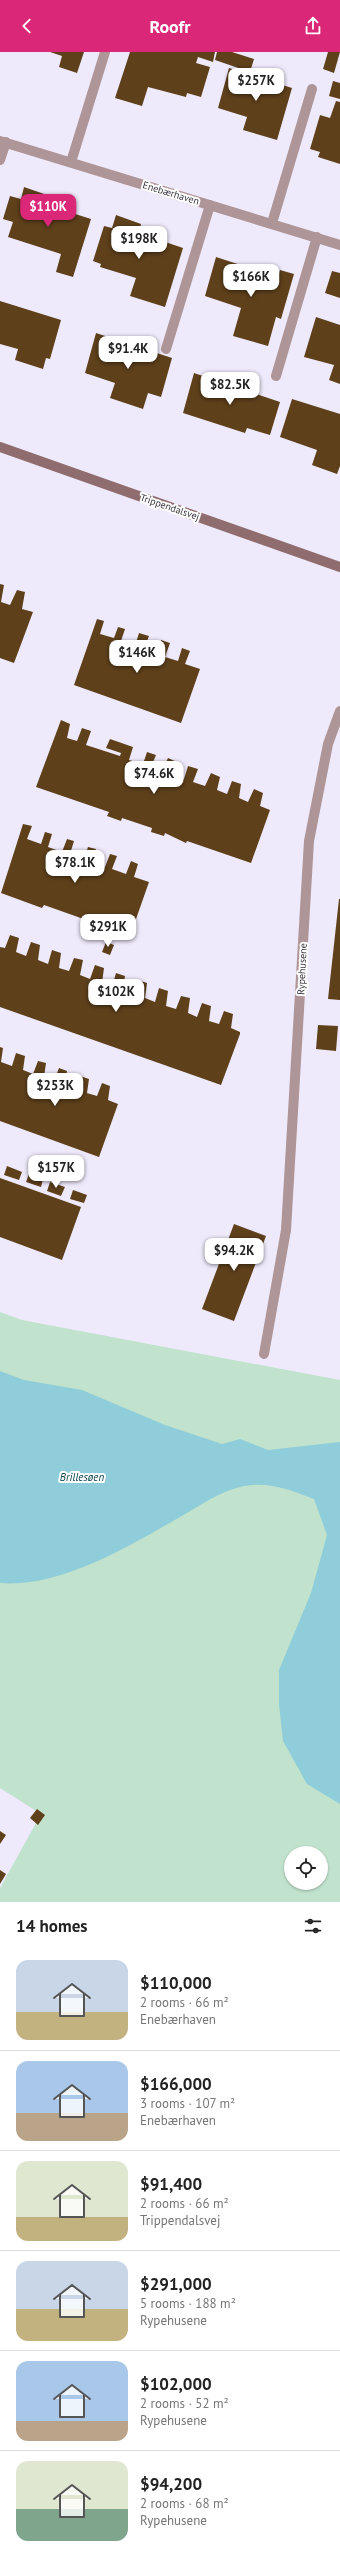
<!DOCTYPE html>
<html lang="en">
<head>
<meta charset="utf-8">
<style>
	:root { --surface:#fff; --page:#f2f2f2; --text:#222; --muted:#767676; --line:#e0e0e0; --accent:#db2777 }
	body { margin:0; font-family:"PT Sans",sans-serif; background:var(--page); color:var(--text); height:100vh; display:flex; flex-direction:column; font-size:15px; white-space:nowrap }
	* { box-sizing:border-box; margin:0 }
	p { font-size:13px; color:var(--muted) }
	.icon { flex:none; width:22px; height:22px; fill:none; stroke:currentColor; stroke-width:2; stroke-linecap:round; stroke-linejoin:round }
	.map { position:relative; height:1850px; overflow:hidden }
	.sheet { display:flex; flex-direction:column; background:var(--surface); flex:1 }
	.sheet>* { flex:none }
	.tools { position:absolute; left:284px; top:1794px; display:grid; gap:8px }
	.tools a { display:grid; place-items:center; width:44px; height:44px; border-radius:50%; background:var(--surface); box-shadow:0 1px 3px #0004; font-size:20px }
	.price { position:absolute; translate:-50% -34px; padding:0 9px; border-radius:8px; background:#fff; color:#222; font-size:13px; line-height:26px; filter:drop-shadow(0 1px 2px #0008) }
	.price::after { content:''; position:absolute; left:50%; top:24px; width:12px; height:9px; margin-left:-6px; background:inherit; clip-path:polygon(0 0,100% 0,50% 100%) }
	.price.on { background:var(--accent); color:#fff }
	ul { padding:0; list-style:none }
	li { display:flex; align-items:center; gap:12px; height:100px; padding:0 16px }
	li+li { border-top:1px solid var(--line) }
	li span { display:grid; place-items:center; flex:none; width:112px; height:80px; border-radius:12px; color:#555 }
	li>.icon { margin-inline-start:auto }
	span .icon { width:48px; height:48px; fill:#fffc; stroke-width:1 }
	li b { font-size:17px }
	h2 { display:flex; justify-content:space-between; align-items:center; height:48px; padding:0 16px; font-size:17px }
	header { display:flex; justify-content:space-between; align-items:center; height:52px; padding:0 16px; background:var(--accent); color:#fff; font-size:18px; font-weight:700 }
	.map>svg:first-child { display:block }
	.green { fill:#c1e2cd; fill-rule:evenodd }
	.water { fill:#8ecdd9 }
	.building { fill:#5e401b }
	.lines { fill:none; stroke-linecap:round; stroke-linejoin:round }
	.lane { stroke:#ae9597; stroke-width:10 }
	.street { stroke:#ae9597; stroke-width:10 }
	.secondary { stroke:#8f6c6e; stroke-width:10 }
	.labels { text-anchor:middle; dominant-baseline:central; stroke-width:4; stroke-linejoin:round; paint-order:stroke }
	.street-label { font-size:10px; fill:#39363d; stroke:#fff }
	.water-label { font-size:11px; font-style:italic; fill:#08444d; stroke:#fff }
</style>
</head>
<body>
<header><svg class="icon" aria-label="back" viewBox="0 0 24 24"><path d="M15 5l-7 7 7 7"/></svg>Roofr<svg class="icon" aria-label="share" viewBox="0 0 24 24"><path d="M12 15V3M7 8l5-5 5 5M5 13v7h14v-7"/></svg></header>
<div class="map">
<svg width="340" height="1850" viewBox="0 0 340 1850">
	<rect width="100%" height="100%" fill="#efeafb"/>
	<path class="green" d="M0 1260 22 1268 340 1328V1850H0V1836L41 1762 0 1736ZM291 1801H321V1831H291Z"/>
	<path class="water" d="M0 1319 24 1328 82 1338 165 1373 222 1392 240 1387 268 1398 340 1390V1752L307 1732 283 1689 279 1652V1618L311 1541 327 1483 314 1447C291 1438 266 1428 240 1435 219 1440 199 1454 180 1465 129 1494 61 1536 0 1531Z"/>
	<path class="building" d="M50 0H84L77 21 59 15 62 4Z
		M130 0H215L213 10 198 5 196 11 210 15 201 45 187 41 186 45 148 35 142 54 115 46Z
		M217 0H232L254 7 250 20 215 8Z
		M328 0H340L334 21 323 17Z
		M229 16 292 36 277 88 243 78 247 65 218 56Z
		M333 29 340 31V47L329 44Z
		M336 49 340 50V112L318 105 320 100 310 97 320 63 330 66Z
		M24 135 50 144 47 153 91 167 73 225 56 220 61 202 8 185 13 170 3 167 10 144 21 147Z
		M116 163 141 172 139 181 183 196 165 255 130 244 136 226 100 215 101 212 93 209 104 174 112 176Z
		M216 205 278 225 280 218 294 222 281 267 276 265 268 294 233 284 241 256 205 244Z
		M332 219 340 221V246L325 241Z
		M0 249 61 268 50 307 46 306 43 317 15 308 18 297 0 292Z
		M316 265 340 273V332L329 328 334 313 304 305Z
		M96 281 172 306 161 345 148 341 143 357 110 346 115 331 85 321Z
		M194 321 280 350 270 383 247 376 245 381 183 361Z
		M292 347 340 362V414L337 422 312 413 317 398 280 385Z
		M0 532 4 533 1 550 10 553 17 538 25 540 22 557 33 560 14 611 0 606Z
		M97 567 104 569 100 582 114 586 118 575 125 577 121 589 135 594 139 581 149 584 144 597 157 602 161 588 170 591 165 605 178 609 182 596 190 599 185 612 200 617 181 671 74 633Z
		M61 668 70 672 67 686 77 689 82 676 91 679 86 693 120 704 121 701 106 696 110 687 133 695 129 708 143 712 147 700 156 703 151 715 162 719 168 706 177 710 174 723 184 727 188 714 198 717 193 730 205 734 211 721 220 725 217 738 227 742 232 729 241 732 239 746 248 750 254 737 263 741 260 754 270 758 251 811 187 789 186 791 165 781 164 784 151 780 152 776 122 766 121 769 107 764 109 760 36 735Z
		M23 772 32 774 27 787 41 792 45 780 52 782 48 795 62 800 67 787 74 789 70 802 84 807 88 795 96 797 91 810 105 815 110 802 117 804 112 817 126 822 131 809 138 812 134 825 149 830 129 887 107 879 109 876 44 853 42 856 1 841Z
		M339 847H340V948L328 947Z
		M10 883 19 886 16 900 26 904 31 890 40 893 38 908 48 912 52 898 61 901 59 916 69 919 74 906 83 908 80 923 90 927 95 913 104 916 102 931 112 935 116 921 125 924 123 938 133 942 138 928 147 931 145 946 155 950 159 936 168 939 166 954 176 957 181 944 190 946 188 961 197 965 202 951 211 954 209 969 219 972 224 959 233 962 231 976 240 980V982L221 1033 0 955V895L5 896Z
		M106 890 114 893 110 903 102 900Z
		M318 973 338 974 336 999 316 997Z
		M0 995 3 996 1 1010 12 1014 16 1001 25 1004 23 1018 33 1022 38 1009 46 1011 44 1025 54 1029 59 1016 67 1019 65 1033 76 1037 80 1024 89 1027 87 1041 97 1044 102 1031 110 1034 108 1048 118 1052 99 1105 0 1069Z
		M7 1114 22 1120 19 1128 4 1123Z
		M29 1122 43 1127 41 1135 26 1130Z
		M0 1126 81 1155 62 1208 0 1185Z
		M50 1130 65 1135 61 1144 47 1139Z
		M73 1138 87 1143 84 1151 70 1147Z
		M234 1172 266 1184 234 1269 202 1257Z
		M37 1757 45 1763 38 1773 30 1766Z
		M0 1779 6 1783 0 1792Z
		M0 1818 6 1822 0 1832Z"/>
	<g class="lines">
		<path class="lane" d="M166 297 210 153
			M264 1302 286 1178"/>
		<path class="street" d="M0 89 340 193
			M0 108 6 90
			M71 110 105 0
			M272 171 312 37
			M276 324 317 185
			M286 1178 309 789 328 692 340 659"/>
		<path class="secondary" d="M0 395 340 515"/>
	</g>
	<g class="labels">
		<g class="street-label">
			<text transform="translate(171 141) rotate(17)">Enebærhaven</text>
			<text transform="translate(170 455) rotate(19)">Trippendalsvej</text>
			<text transform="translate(302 917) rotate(-87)">Rypehusene</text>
		</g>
		<g class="water-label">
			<text x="82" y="1425">Brillesøen</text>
		</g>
	</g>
</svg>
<div class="tools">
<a><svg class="icon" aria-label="locate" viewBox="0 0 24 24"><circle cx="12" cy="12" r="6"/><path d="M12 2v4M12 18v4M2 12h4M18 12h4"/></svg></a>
</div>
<b class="price" style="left:256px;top:50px">$257K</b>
<b class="price on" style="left:48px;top:176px">$110K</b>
<b class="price" style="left:139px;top:208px">$198K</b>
<b class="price" style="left:251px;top:246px">$166K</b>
<b class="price" style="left:128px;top:318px">$91.4K</b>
<b class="price" style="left:230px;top:354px">$82.5K</b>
<b class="price" style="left:137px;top:622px">$146K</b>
<b class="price" style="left:154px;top:743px">$74.6K</b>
<b class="price" style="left:75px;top:832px">$78.1K</b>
<b class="price" style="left:108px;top:896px">$291K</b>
<b class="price" style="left:116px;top:961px">$102K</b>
<b class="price" style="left:55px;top:1055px">$253K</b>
<b class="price" style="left:56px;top:1137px">$157K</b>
<b class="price" style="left:234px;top:1220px">$94.2K</b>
</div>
<section class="sheet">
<h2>14 homes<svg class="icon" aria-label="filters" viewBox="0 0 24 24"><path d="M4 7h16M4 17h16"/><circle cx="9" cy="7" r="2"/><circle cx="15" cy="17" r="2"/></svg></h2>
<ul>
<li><span style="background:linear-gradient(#c9d6e8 65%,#c2b280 0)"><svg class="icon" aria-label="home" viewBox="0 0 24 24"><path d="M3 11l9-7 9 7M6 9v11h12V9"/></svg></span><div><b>$110,000</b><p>2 rooms · 66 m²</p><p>Enebærhaven</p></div></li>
<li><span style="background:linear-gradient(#a9c7e8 65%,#b9a48a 0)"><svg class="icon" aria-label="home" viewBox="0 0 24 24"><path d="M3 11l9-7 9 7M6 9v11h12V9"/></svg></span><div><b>$166,000</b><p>3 rooms · 107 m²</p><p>Enebærhaven</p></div></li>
<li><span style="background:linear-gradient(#dfe7d0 70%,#c2b280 0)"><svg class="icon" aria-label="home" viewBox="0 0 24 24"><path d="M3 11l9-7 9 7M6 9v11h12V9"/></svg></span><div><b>$91,400</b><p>2 rooms · 66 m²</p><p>Trippendalsvej</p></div></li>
<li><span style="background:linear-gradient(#c9d6e8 60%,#c2b280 0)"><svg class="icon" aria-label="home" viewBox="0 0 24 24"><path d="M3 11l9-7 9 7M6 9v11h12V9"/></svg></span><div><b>$291,000</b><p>5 rooms · 188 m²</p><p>Rypehusene</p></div></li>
<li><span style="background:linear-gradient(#a9c7e8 75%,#b9a48a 0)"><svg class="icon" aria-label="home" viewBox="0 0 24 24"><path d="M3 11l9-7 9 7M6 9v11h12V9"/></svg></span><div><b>$102,000</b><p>2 rooms · 52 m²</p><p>Rypehusene</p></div></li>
<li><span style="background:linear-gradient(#dfe7d0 60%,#7fa58c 0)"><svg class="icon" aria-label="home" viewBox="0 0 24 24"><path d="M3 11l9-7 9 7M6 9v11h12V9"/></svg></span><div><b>$94,200</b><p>2 rooms · 68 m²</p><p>Rypehusene</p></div></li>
</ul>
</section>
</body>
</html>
